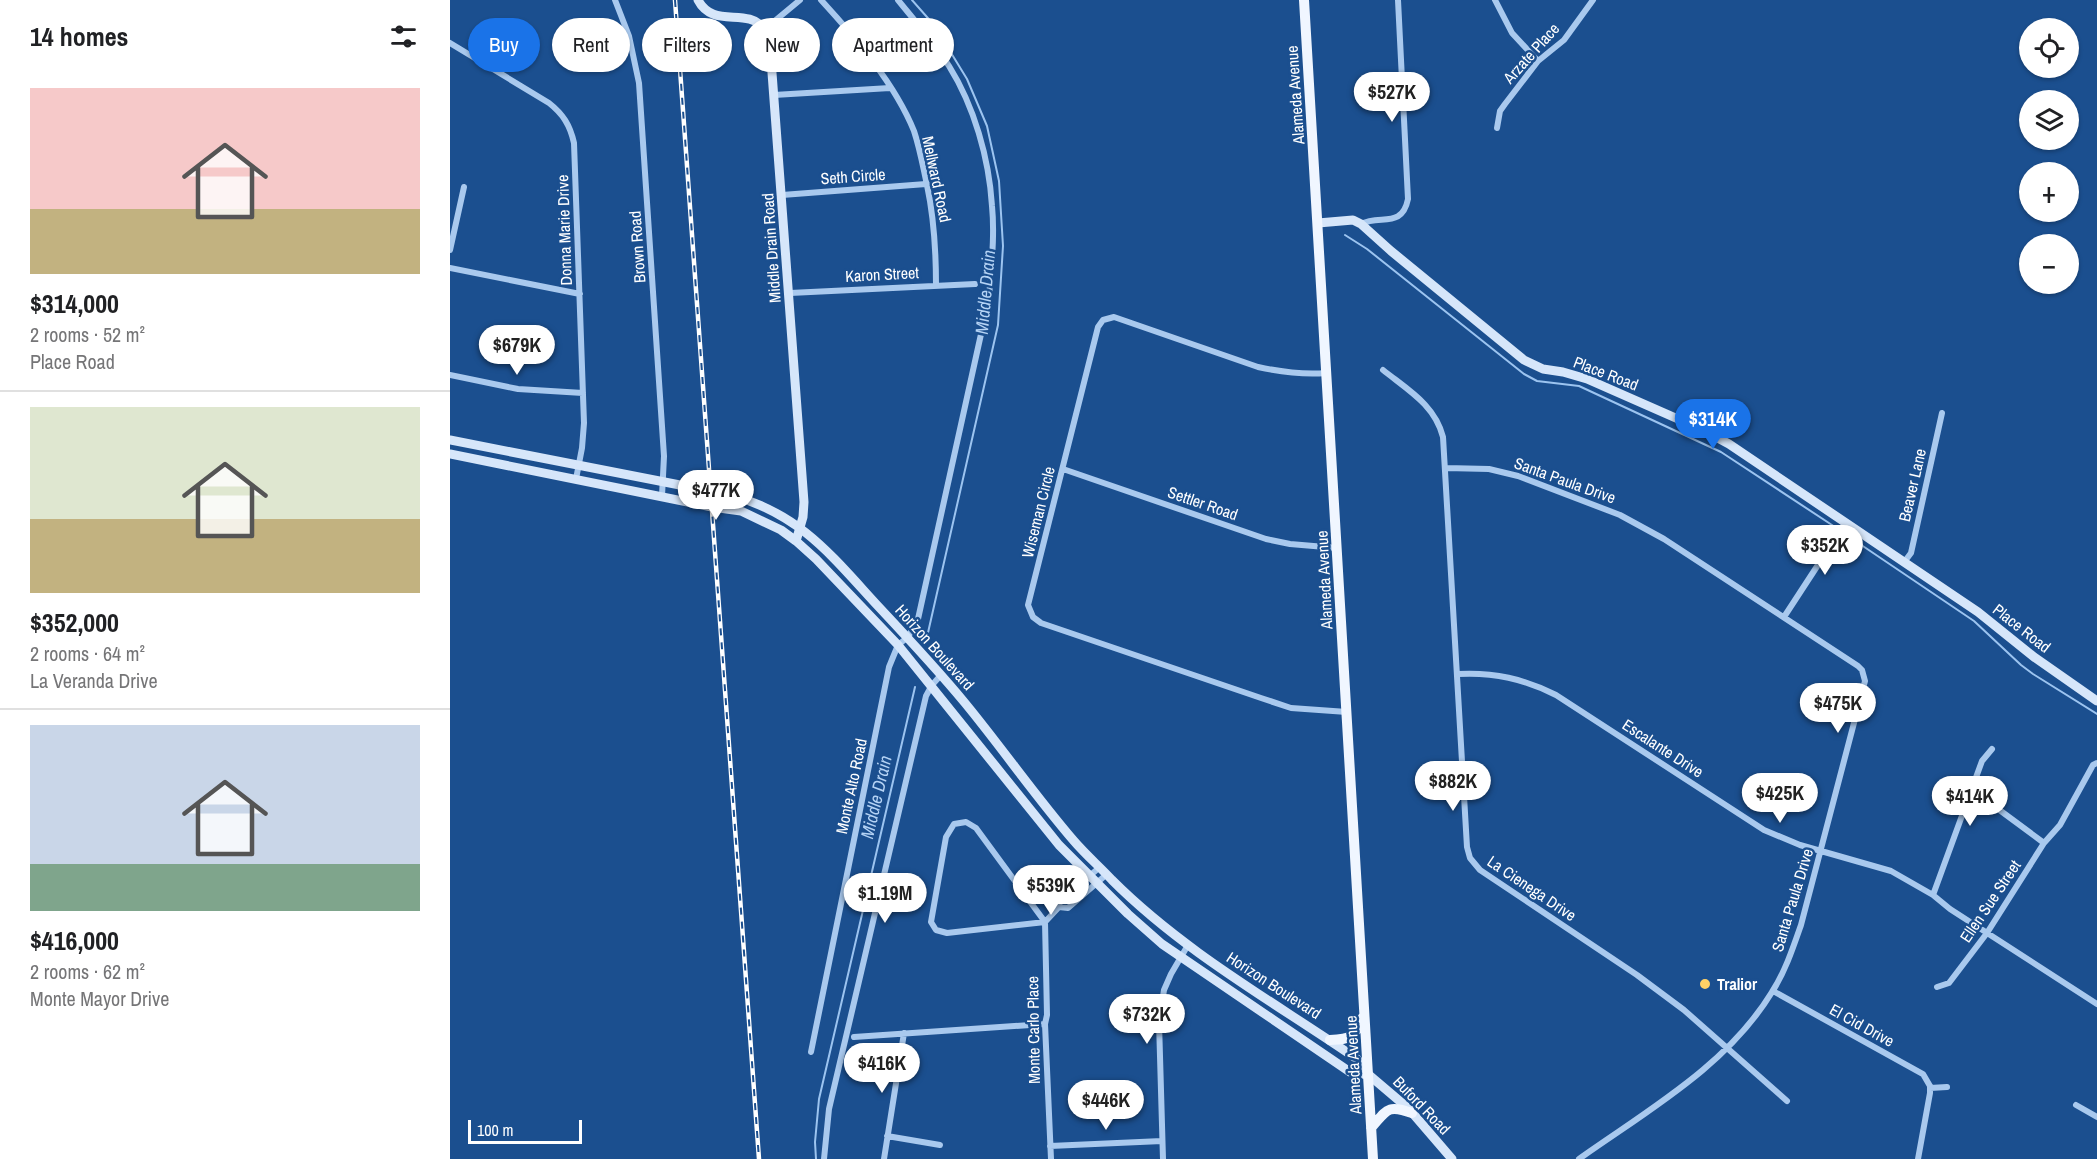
<!DOCTYPE html>
<html lang="en">
<head>
<meta charset="utf-8">
<style>
	:root { --surface:#fff; --page:#f2f2f2; --text:#202124; --muted:#757577; --line:#e0e0e0; --accent:#1a73e8 }
	body { margin:0; font-family:"Archivo Narrow",sans-serif; background:var(--page); color:var(--text); height:100vh; display:flex; flex-direction:column; font-size:22px; white-space:nowrap }
	* { box-sizing:border-box; margin:0 }
	p { font-size:20px; color:var(--muted) }
	.icon { flex:none; width:33px; height:33px; fill:none; stroke:currentColor; stroke-width:2; stroke-linecap:round; stroke-linejoin:round }
	.map { position:relative; flex:1; overflow:hidden }
	.details { display:flex; flex-direction:column; background:var(--surface); width:450px }
	.details>* { flex:none }
	.guide { position:absolute; left:18px; top:18px; width:570px; height:54px; display:flex; gap:12px }
	.fabs { position:absolute; left:1569px; top:18px; display:grid; gap:12px }
	.fabs a { display:grid; place-items:center; width:60px; height:60px; border-radius:50%; background:var(--surface); box-shadow:0 2px 4px #0004; font-size:30px }
	.scale { position:absolute; left:18px; bottom:15px; width:114px; box-sizing:border-box; padding-left:6px; border:3px solid #fff; border-top:0; font-size:16px; line-height:21px; white-space:nowrap; color:#fff; -webkit-text-stroke:4px #1b4f8f; paint-order:stroke }
	.price { position:absolute; translate:-50% -51px; padding:0 14px; border-radius:21px; background:#fff; color:#222; font-size:20px; line-height:39px; filter:drop-shadow(0 2px 3px #0008) }
	.price::after { content:''; position:absolute; left:50%; top:36px; width:18px; height:14px; margin-left:-9px; background:inherit; clip-path:polygon(0 0,100% 0,50% 100%) }
	.price.selected { background:var(--accent); color:#fff }
	ul { padding:0; list-style:none }
	li { display:grid; align-content:center; gap:12px; height:318px; padding:0 30px }
	li+li { border-top:2px solid var(--line) }
	li span { display:grid; place-items:center; height:186px; border-radius:0px; color:#555 }
	li>.icon { margin-inline-start:auto }
	span .icon { width:108px; height:108px; fill:#fffc; stroke-width:1 }
	li b { font-size:26px }
	h2 { display:flex; justify-content:space-between; align-items:center; height:72px; padding:0 30px; font-size:26px }
	.tag { padding:0 21px; border-radius:27px; background:var(--surface); box-shadow:0 2px 4px #0004; font-size:21px; line-height:54px }
	.tag.selected { background:var(--accent); color:#fff }
	main { display:flex; flex:1; min-height:0 }
	.map>svg:first-child { display:block }
	.lines { fill:none; stroke-linecap:round; stroke-linejoin:round }
	.stream { stroke:#9cc4f0; stroke-width:2 }
	.street { stroke:#a9c9ee; stroke-width:6 }
	.secondary { stroke:#d6e6fa; stroke-width:9 }
	.primary { stroke:#f0f6ff; stroke-width:10 }
	.rail-casing { stroke:#fff; stroke-width:4.5 }
	.rail { stroke:#1b4f8f; stroke-width:2; stroke-dasharray:7; stroke-linecap:butt }
	.poi-dot { fill:#ffd166; stroke:#1b4f8f; stroke-width:2 }
	.labels { text-anchor:middle; dominant-baseline:central; stroke-width:5; stroke-linejoin:round; paint-order:stroke }
	.street-label { font-size:16px; fill:#fff; stroke:#1b4f8f }
	.poi-label { font-size:16px; font-weight:bold; fill:#fff; stroke:#1b4f8f; text-anchor:start }
	.water-label { font-size:18px; font-style:italic; fill:#b5d3f5; stroke:#1b4f8f }
</style>
</head>
<body>
<main>
<section class="details">
<h2>14 homes<svg class="icon" aria-label="filters" viewBox="0 0 24 24"><path d="M4 7h16M4 17h16"/><circle cx="9" cy="7" r="2"/><circle cx="15" cy="17" r="2"/></svg></h2>
<ul>
<li><span style="background:linear-gradient(#f6c9c9 65%,#c2b280 0)"><svg class="icon" aria-label="home" viewBox="0 0 24 24"><path d="M3 11l9-7 9 7M6 9v11h12V9"/></svg></span><div><b>$314,000</b><p>2 rooms · 52 m²</p><p>Place Road</p></div></li>
<li><span style="background:linear-gradient(#dfe7d0 60%,#c2b280 0)"><svg class="icon" aria-label="home" viewBox="0 0 24 24"><path d="M3 11l9-7 9 7M6 9v11h12V9"/></svg></span><div><b>$352,000</b><p>2 rooms · 64 m²</p><p>La Veranda Drive</p></div></li>
<li><span style="background:linear-gradient(#c9d6e8 75%,#7fa58c 0)"><svg class="icon" aria-label="home" viewBox="0 0 24 24"><path d="M3 11l9-7 9 7M6 9v11h12V9"/></svg></span><div><b>$416,000</b><p>2 rooms · 62 m²</p><p>Monte Mayor Drive</p></div></li>
</ul>
</section>
<div class="map">
<svg width="1647" height="1159" viewBox="0 0 1647 1159">
	<rect width="100%" height="100%" fill="#1b4f8f"/>
	<g class="lines">
		<path class="stream" d="M462 0 484 25 517 79 537 126 549 181 553 246 548 325 477 637
			M895 235 917 249 1074 374 1087 381 1129 386 1271 452 1385 527
			M1395 534 1524 621 1571 665 1583 674 1647 714
			M366 1159 365 1142 369 1099 465 687"/>
		<path class="street" d="M165 0 179 36 189 83 214 456 212 496
			M371 0C405 37 445 84 464 131 470 149 473 167 477 185 484 218 486 251 486 285
			M1045 0 1062 33 1088 61
			M315 29 350 0
			M0 43 99 103C113 114 120 125 124 143L134 423 132 448 126 479
			M324 95 440 88
			M1047 128 1050 111 1055 104 1088 61 1114 40 1143 0
			M332 195 476 184
			M911 224C930 214 952 229 958 199L948 0
			M0 250 14 187
			M0 268 130 294
			M340 293 525 284
			M933 370C958 390 985 405 993 437L1017 847 1020 858 1030 870 1187 975 1234 1010 1337 1101
			M876 373C853 375 831 372 808 367L664 317 653 320 648 327 578 605 583 617 591 623 811 698 841 708 897 712
			M0 375 68 389 133 393
			M996 468 1039 469 1068 476 1170 515 1214 539 1408 666 1412 670 1415 681 1351 925C1343 948 1335 972 1322 992 1277 1066 1198 1110 1129 1159
			M613 469 816 539 840 544 887 548
			M1455 561 1461 553 1492 413
			M1334 617 1396 522
			M1008 674C1044 672 1074 679 1106 695L1314 830 1350 845 1441 871 1483 895 1500 909 1647 1004
			M1521 789 1594 843
			M516 822 526 828 595 922 497 933 486 930 481 922 496 837 504 824Z
			M650 867 610 901 609 907 618 908 657 874
			M1483 895 1532 761 1542 749
			M1487 987 1499 983 1537 933 1594 843 1610 825 1643 765 1647 763
			M1323 991 1473 1074 1480 1086V1093L1468 1159
			M404 1037 595 1024
			M361 1052 439 667 448 645 458 637 468 619 539 298C541 268 545 237 542 206 539 158 524 106 499 66 484 43 465 21 448 0
			M1480 1088 1497 1087
			M1626 1105 1647 1117
			M437 1136 490 1145
			M600 1146 712 1141
			M374 1159 379 1109 476 696 482 685 491 675
			M434 1159 454 1033
			M601 1159 595 1024 597 1015 595 922 609 907
			M713 1159 709 1022 714 990 721 974 738 945"/>
		<path class="secondary" d="M248 0C263 29 296 7 314 28 318 32 319 41 320 46L354 502 353 517 346 541
			M868 223 903 220 911 224 941 251 1074 360 1093 369 1113 372 1137 379 1253 430 1279 444 1528 612 1584 657 1647 701
			M0 440 281 495C350 514 381 555 427 605 457 637 487 669 515 703 552 748 586 797 624 841 636 855 650 867 662 880 734 952 824 1002 907 1059L919 1075 959 1109 1002 1159
			M0 454 262 507 291 511 331 530 346 541 366 559 448 645 609 845 678 914 712 944 900 1072 919 1075"/>
		<path class="primary" d="M854 0 923 1159
			M880 1040C903 1039 904 1037 913 1017
			M921 1128C937 1110 937 1104 962 1113"/>
		<defs>
			<path id="rail" d="M225 0 309 1159"/>
		</defs>
		<use href="#rail" class="rail-casing"/>
		<use href="#rail" class="rail"/>
	</g>
	<circle class="poi-dot" cx="1255" cy="984" r="6"/>
	<g class="labels">
		<g class="street-label">
			<text transform="translate(1081 53) rotate(-48)">Arzate Place</text>
			<text transform="translate(845 95) rotate(-94)">Alameda Avenue</text>
			<text transform="translate(403 176) rotate(-4)">Seth Circle</text>
			<text transform="translate(487 179) rotate(78)">Mellward Road</text>
			<text transform="translate(114 230) rotate(-92)">Donna Marie Drive</text>
			<text transform="translate(187 247) rotate(-94)">Brown Road</text>
			<text transform="translate(321 248) rotate(-94)">Middle Drain Road</text>
			<text transform="translate(432 274) rotate(-3)">Karon Street</text>
			<text transform="translate(1156 373) rotate(21)">Place Road</text>
			<text transform="translate(1115 480) rotate(20)">Santa Paula Drive</text>
			<text transform="translate(1462 485) rotate(-77)">Beaver Lane</text>
			<text transform="translate(753 503) rotate(19)">Settler Road</text>
			<text transform="translate(588 512) rotate(-76)">Wiseman Circle</text>
			<text transform="translate(874 580) rotate(-93)">Alameda Avenue</text>
			<text transform="translate(1572 628) rotate(38)">Place Road</text>
			<text transform="translate(485 647) rotate(48)">Horizon Boulevard</text>
			<text transform="translate(1213 748) rotate(33)">Escalante Drive</text>
			<text transform="translate(401 786) rotate(-78)">Monte Alto Road</text>
			<text transform="translate(1082 888) rotate(34)">La Cienega Drive</text>
			<text transform="translate(1342 900) rotate(-73)">Santa Paula Drive</text>
			<text transform="translate(1540 901) rotate(-56)">Ellen Sue Street</text>
			<text transform="translate(824 985) rotate(33)">Horizon Boulevard</text>
			<text transform="translate(1412 1025) rotate(29)">El Cid Drive</text>
			<text transform="translate(583 1030) rotate(-91)">Monte Carlo Place</text>
			<text transform="translate(903 1065) rotate(-93)">Alameda Avenue</text>
			<text transform="translate(972 1105) rotate(46)">Buford Road</text>
		</g>
		<g class="poi-label">
			<text x="1267" y="984">Tralior</text>
		</g>
		<g class="water-label">
			<text transform="translate(535 292) rotate(-85)">Middle Drain</text>
			<text transform="translate(426 797) rotate(-77)">Middle Drain</text>
		</g>
	</g>
</svg>
<div class="fabs">
<a><svg class="icon" aria-label="locate" viewBox="0 0 24 24"><circle cx="12" cy="12" r="6"/><path d="M12 2v4M12 18v4M2 12h4M18 12h4"/></svg></a>
<a><svg class="icon" aria-label="layers" viewBox="0 0 24 24"><path d="M12 4l9 5-9 5-9-5zM3 14l9 5 9-5"/></svg></a>
<a>+</a>
<a>−</a>
</div>
<div class="scale">100 m</div>
<b class="price" style="left:942px;top:123px">$527K</b>
<b class="price" style="left:67px;top:376px">$679K</b>
<b class="price selected" style="left:1263px;top:450px">$314K</b>
<b class="price" style="left:266px;top:521px">$477K</b>
<b class="price" style="left:1375px;top:576px">$352K</b>
<b class="price" style="left:1388px;top:734px">$475K</b>
<b class="price" style="left:1003px;top:812px">$882K</b>
<b class="price" style="left:1330px;top:824px">$425K</b>
<b class="price" style="left:1520px;top:827px">$414K</b>
<b class="price" style="left:601px;top:916px">$539K</b>
<b class="price" style="left:435px;top:924px">$1.19M</b>
<b class="price" style="left:697px;top:1045px">$732K</b>
<b class="price" style="left:432px;top:1094px">$416K</b>
<b class="price" style="left:656px;top:1131px">$446K</b>
<div class="guide">
<a class="tag selected">Buy</a>
<a class="tag">Rent</a>
<a class="tag">Filters</a>
<a class="tag">New</a>
<a class="tag">Apartment</a>
</div>
</div>
</main>
</body>
</html>
